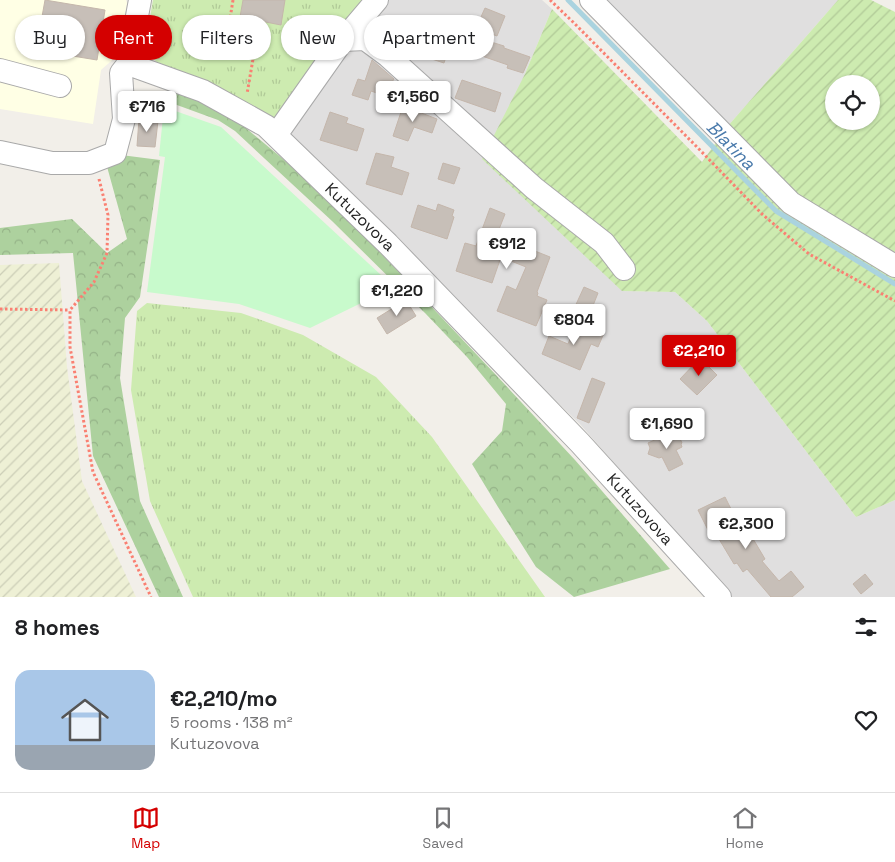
<!DOCTYPE html>
<html lang="en">
<head>
<meta charset="utf-8">
<style>
	:root { --surface:#fff; --page:#f2f2f2; --text:#202124; --muted:#757577; --line:#e0e0e0; --accent:#d40000 }
	body { margin:0; font-family:"Space Grotesk",sans-serif; background:var(--page); color:var(--text); height:100vh; display:flex; flex-direction:column; font-size:19px; white-space:nowrap }
	* { box-sizing:border-box; margin:0 }
	p { font-size:16px; color:var(--muted) }
	.icon { flex:none; width:28px; height:28px; fill:none; stroke:currentColor; stroke-width:2; stroke-linecap:round; stroke-linejoin:round }
	.map { position:relative; height:597px; overflow:hidden }
	.side { display:flex; flex-direction:column; background:var(--surface); flex:1 }
	.side>* { flex:none }
	.banner { position:absolute; left:15px; top:15px; width:500px; height:45px; display:flex; gap:10px }
	.controls { position:absolute; left:825px; top:75px; display:grid; gap:10px }
	.controls a { display:grid; place-items:center; width:55px; height:55px; border-radius:50%; background:var(--surface); box-shadow:0 1px 4px #0004; font-size:25px }
	.price { position:absolute; translate:-50% -42px; padding:0 11px; border-radius:5px; background:#fff; color:#222; font-size:16px; line-height:32px; filter:drop-shadow(0 1px 2px #0008) }
	.price::after { content:''; position:absolute; left:50%; top:30px; width:15px; height:11px; margin-left:-8px; background:inherit; clip-path:polygon(0 0,100% 0,50% 100%) }
	.price.on { background:var(--accent); color:#fff }
	ul { padding:0; list-style:none }
	li { display:flex; align-items:center; gap:15px; height:125px; padding:0 15px }
	li span { display:grid; place-items:center; flex:none; width:140px; height:100px; border-radius:15px; color:#555 }
	li>.icon { margin-inline-start:auto }
	span .icon { width:60px; height:60px; fill:#fffc; stroke-width:1 }
	li b { font-size:21px }
	h2 { display:flex; justify-content:space-between; align-items:center; height:60px; padding:0 15px; font-size:21px }
	.pill { padding:0 18px; border-radius:22px; background:var(--surface); box-shadow:0 1px 4px #0004; font-size:18px; line-height:45px }
	.pill.on { background:var(--accent); color:#fff }
	.menu { display:flex; justify-content:space-around; align-items:center; height:70px; border-top:1px solid var(--line); background:var(--surface); font-size:14px; color:var(--muted) }
	.menu a { display:grid; justify-items:center; gap:2px }
	.menu .on { color:var(--accent) }
	.map>svg:first-child { display:block }
	.residential { fill:#e0dfdf }
	.education { fill:#ffffe5 }
	.farmland { fill:url(#farmland-furrows) }
	.grass { fill:url(#grass-tufts) }
	.forest { fill:url(#forest-crowns) }
	.park { fill:#c8facc }
	.garden { fill:url(#garden-furrows); fill-rule:evenodd }
	.lines { fill:none; stroke-linecap:round; stroke-linejoin:round }
	.stream { stroke:#aad3df; stroke-width:5 }
	.building { fill:#c7bfb8; stroke:#c4b6ab }
	.minor-casing { stroke:#a9a9a9; stroke-width:24 }
	.path { stroke:#fa8072; stroke-width:3; stroke-dasharray:2.5 2.5; stroke-linecap:butt }
	.minor { stroke:#fff; stroke-width:22 }
	.labels { text-anchor:middle; dominant-baseline:central; stroke-width:4; stroke-linejoin:round; paint-order:stroke }
	.street-label { font-size:16px; fill:#222; stroke:#fff }
	.water-label { font-size:18px; font-style:italic; fill:#4a7aab; stroke:#fff }
</style>
</head>
<body>
<div class="map">
<svg width="895" height="597" viewBox="0 0 895 597">
	<defs>
		<pattern id="farmland-furrows" width="10" height="10" patternUnits="userSpaceOnUse" patternTransform="scale(1.25)"><rect width="10" height="10" fill="#eef0d5"/><path d="M-1 1l2-2M0 10L10 0M9 11l2-2" fill="none" stroke="#ccceb7"/></pattern>
		<pattern id="grass-tufts" width="24" height="20" patternUnits="userSpaceOnUse" patternTransform="scale(1.25)"><rect width="24" height="20" fill="#cdebb0"/><path d="M3 7l-1-3M5 7V3M7 7l1-3M15 17l-1-3M17 17v-4M19 17l1-3" fill="none" stroke="#b0c997"/></pattern>
		<pattern id="forest-crowns" width="20" height="18" patternUnits="userSpaceOnUse" patternTransform="scale(1.25)"><rect width="20" height="18" fill="#add19e"/><path d="M2 6a3 3 0 1 1 6 0M12 15a3 3 0 1 1 6 0" fill="none" stroke="#95b388"/></pattern>
		<pattern id="garden-furrows" width="10" height="10" patternUnits="userSpaceOnUse" patternTransform="scale(1.25)"><rect width="10" height="10" fill="#cdebb0"/><path d="M-1 1l2-2M0 10L10 0M9 11l2-2" fill="none" stroke="#b0c997"/></pattern>
	</defs>
	<rect width="100%" height="100%" fill="#f2efe9"/>
	<path class="residential" d="M153 0H542L552 9 525 74 622 291 675 292 707 321 856 517 895 500V597H731L580 424 246 102 145 48Z
		M601 0H838L727 127Z"/>
	<path class="education" d="M0 0H126L127 3 117 56 101 70 93 124 0 109Z"/>
	<path class="farmland" d="M59 263 67 367 82 481 136 597H0V265Z"/>
	<path class="grass" d="M153 0H377L276 126 246 102 159 65 145 48Z
		M147 303 241 313 303 335 376 377 432 437 545 597H193L150 501 131 390 137 311Z"/>
	<path class="forest" d="M169 88 223 109 325 194 496 375 575 460 670 569 574 597 536 567 498 507 472 464 502 431 506 404 467 357 425 313 332 221 235 131 218 120 166 101Z
		M121 155 160 160 140 297 125 318 120 378 140 501 183 597H159L93 456 73 253 0 255V228L72 219 107 253 127 239 106 163Z"/>
	<path class="park" d="M164 107 221 127 394 287 310 328 239 304 147 292 165 157 159 156Z"/>
	<path class="garden" d="M838 0H871L895 12V500L856 517 707 321 675 292 622 291 482 159 525 74 552 9 702 162 727 127ZM834 84H871V121H834Z"/>
	<g class="lines">
		<path class="stream" d="M568 0 776 211 895 284"/>
	</g>
	<path class="building" d="M45 0 105 10 97 60 36 50Z
		M243 0H285L281 25 240 17Z
		M485 8 505 16 497 36 476 28Z
		M410 31 450 44 444 63 404 50Z
		M488 41 504 46V48L530 57 523 73 507 68 508 65 482 56Z
		M372 60 394 79 392 82 402 86 397 100 371 91 368 100 352 95 358 79 365 81Z
		M462 80 501 93 495 112 455 98Z
		M403 106 437 119 432 133 414 127 408 141 393 136Z
		M330 112 348 118 346 123 364 129 357 151 320 140Z
		M139 119 158 121 155 147 137 146Z
		M376 153 394 157 391 167 409 173 402 195 366 184Z
		M443 163 460 168 454 184 438 179Z
		M438 204 454 210 452 216 454 217 447 239 411 227 418 205 436 211Z
		M490 208 505 214 496 237 534 254 535 251 550 257 537 292 538 293 537 296 547 300 536 326 497 311 507 286 516 290 526 267 501 257 492 283 456 271 465 243 476 246Z
		M584 287 598 293 588 318 573 311Z
		M406 300 416 316 387 334 377 318Z
		M577 322 604 333 598 347 591 344 580 370 542 354 549 336 568 344Z
		M700 358 717 375 697 395 680 379Z
		M592 378 605 383 589 423 577 418Z
		M674 431 675 433 677 432 682 443 681 444 682 447 676 450 683 464 669 471 662 457 659 458 648 454 650 448 648 443Z
		M725 497 744 535 749 532 765 559 762 561 779 581 791 571 804 587 792 597H771L747 569 743 572 737 563 734 564 716 534 711 536 698 510Z
		M865 574 873 584 861 594 853 584Z"/>
	<g class="lines">
		<defs>
			<path id="minor" d="M591 0 791 203 895 266
				M343 40 365 39 388 56 534 188 604 243 624 269
				M128 64 203 91 266 126 388 244 580 443 720 597
				M0 70 60 86
				M276 135 343 40 377 0
				M0 152 52 163H89L115 153 124 119 121 73 128 64 140 0"/>
		</defs>
		<use href="#minor" class="minor-casing"/>
		<path class="path" d="M233 0 229 25 258 30 247 94
			M550 0 573 22 696 146 762 214 809 254 895 301
			M99 179 108 215 107 253 94 282 70 310V347L93 472 151 597
			M0 309 70 310"/>
		<use href="#minor" class="minor"/>
	</g>
	<g class="labels">
		<g class="street-label">
			<text transform="translate(360 217) rotate(44)">Kutuzovova</text>
			<text transform="translate(640 509) rotate(48)">Kutuzovova</text>
		</g>
		<g class="water-label">
			<text transform="translate(731 145) rotate(45)">Blatina</text>
		</g>
	</g>
</svg>
<div class="controls">
<a><svg class="icon" aria-label="locate" viewBox="0 0 24 24"><circle cx="12" cy="12" r="6"/><path d="M12 2v4M12 18v4M2 12h4M18 12h4"/></svg></a>
</div>
<b class="price" style="left:413px;top:123px">€1,560</b>
<b class="price" style="left:147px;top:133px">€716</b>
<b class="price" style="left:507px;top:270px">€912</b>
<b class="price" style="left:397px;top:317px">€1,220</b>
<b class="price" style="left:574px;top:346px">€804</b>
<b class="price on" style="left:699px;top:377px">€2,210</b>
<b class="price" style="left:667px;top:450px">€1,690</b>
<b class="price" style="left:746px;top:550px">€2,300</b>
<div class="banner">
<a class="pill">Buy</a>
<a class="pill on">Rent</a>
<a class="pill">Filters</a>
<a class="pill">New</a>
<a class="pill">Apartment</a>
</div>
</div>
<section class="side">
<h2>8 homes<svg class="icon" aria-label="filters" viewBox="0 0 24 24"><path d="M4 7h16M4 17h16"/><circle cx="9" cy="7" r="2"/><circle cx="15" cy="17" r="2"/></svg></h2>
<ul>
<li><span style="background:linear-gradient(#a9c7e8 75%,#9aa5b1 0)"><svg class="icon" aria-label="home" viewBox="0 0 24 24"><path d="M3 11l9-7 9 7M6 9v11h12V9"/></svg></span><div><b>€2,210/mo</b><p>5 rooms · 138 m²</p><p>Kutuzovova</p></div><svg class="icon" aria-label="heart" viewBox="0 0 24 24"><path d="M12 20l-8-8c-3-5 5-10 8-4 3-6 11-1 8 4z"/></svg></li>
</ul>
</section>
<nav class="menu">
<a class="on"><svg class="icon" aria-label="map" viewBox="0 0 24 24"><path d="M3 6l6-2 6 2 6-2v14l-6 2-6-2-6 2zM9 4v14M15 6v14"/></svg>Map</a>
<a><svg class="icon" aria-label="saved" viewBox="0 0 24 24"><path d="M7 4h10v16l-5-4-5 4z"/></svg>Saved</a>
<a><svg class="icon" aria-label="home" viewBox="0 0 24 24"><path d="M3 11l9-7 9 7M6 9v11h12V9"/></svg>Home</a>
</nav>
</body>
</html>
